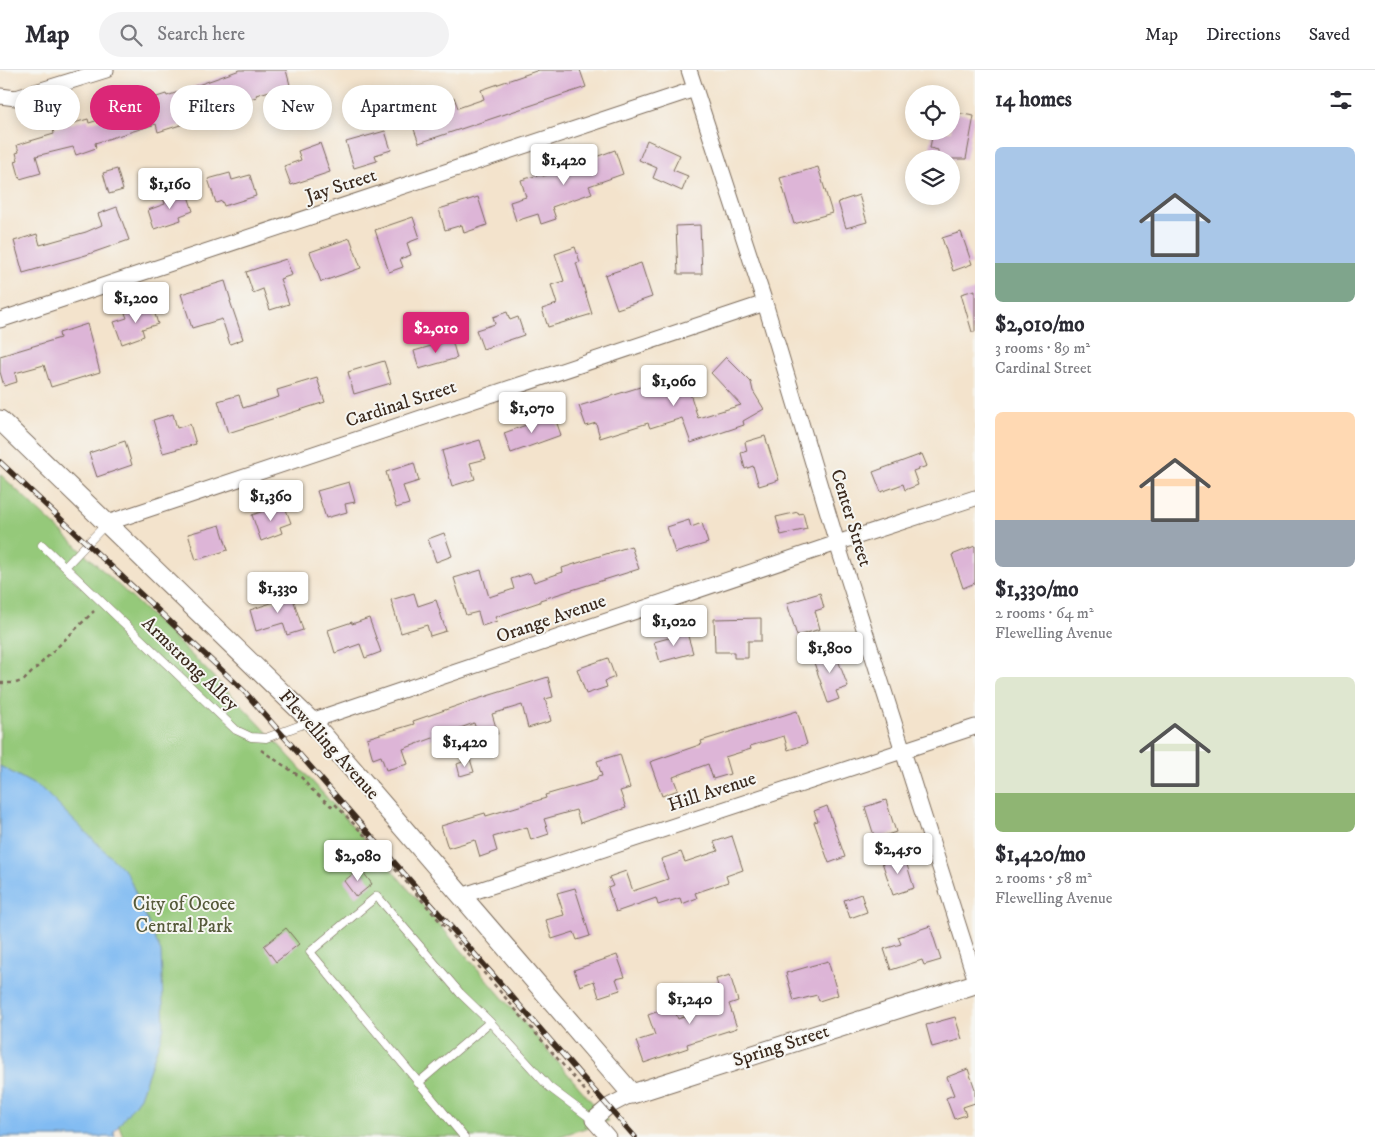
<!DOCTYPE html>
<html lang="en">
<head>
<meta charset="utf-8">
<style>
	:root { --surface:#fff; --page:#f2f2f3; --text:#2b2b33; --muted:#7c7c81; --line:#e1e1e2; --accent:#db2777 }
	body { margin:0; font-family:"IM FELL DW Pica",serif; background:var(--page); color:var(--text); height:100vh; display:flex; flex-direction:column; font-size:19px; white-space:nowrap }
	* { box-sizing:border-box; margin:0 }
	p { font-size:16px; color:var(--muted) }
	.icon { flex:none; width:28px; height:28px; fill:none; stroke:currentColor; stroke-width:2; stroke-linecap:round; stroke-linejoin:round }
	.map { position:relative; flex:1; overflow:hidden }
	.drawer { display:flex; flex-direction:column; background:var(--surface); width:400px }
	.drawer>* { flex:none }
	.banner { position:absolute; left:15px; top:15px; width:475px; height:45px; display:flex; gap:10px }
	.tools { position:absolute; left:905px; top:15px; display:grid; gap:10px }
	.tools a { display:grid; place-items:center; width:55px; height:55px; border-radius:50%; background:var(--surface); box-shadow:0 2px 12px #0003; font-size:25px }
	.price { position:absolute; translate:-50% -42px; padding:0 11px; border-radius:5px; background:#fff; color:#222; font-size:16px; line-height:32px; filter:drop-shadow(0 1px 2px #0008) }
	.price::after { content:''; position:absolute; left:50%; top:30px; width:15px; height:11px; margin-left:-8px; background:inherit; clip-path:polygon(0 0,100% 0,50% 100%) }
	.price.active { background:var(--accent); color:#fff }
	ul { padding:0; list-style:none }
	li { display:grid; align-content:center; gap:10px; height:265px; padding:0 20px }
	li span { display:grid; place-items:center; height:155px; border-radius:8px; color:#555 }
	li>.icon { margin-inline-start:auto }
	span .icon { width:90px; height:90px; fill:#fffc; stroke-width:1 }
	li b { font-size:21px }
	h2 { display:flex; justify-content:space-between; align-items:center; height:60px; padding:0 20px; font-size:21px }
	.tag { padding:0 18px; border-radius:22px; background:var(--surface); box-shadow:0 2px 12px #0003; font-size:18px; line-height:45px }
	.tag.active { background:var(--accent); color:#fff }
	header { display:flex; align-items:center; gap:30px; box-sizing:border-box; height:70px; padding:0 25px; background:var(--surface); border-bottom:1px solid var(--line) }
	header strong { font-size:24px }
	nav { display:flex; gap:28px; margin-inline-start:auto; font-size:18px }
	.search { width:350px; height:45px; background:var(--page); display:flex; align-items:center; gap:12px; box-sizing:border-box; padding:0 18px; border-radius:28px; color:var(--muted); font-size:19px }
	main { display:flex; flex:1; min-height:0 }
	.map>svg:first-child { display:block }
	.green { fill:#95c97a; stroke:#687a4c }
	.water { fill:#81bbf2; stroke:#5e7288 }
	.building { fill:#ddb5d7 }
	.lines { fill:none; stroke-linecap:round; stroke-linejoin:round }
	.service-casing { stroke:#7b6b5b; stroke-width:9 }
	.minor-casing { stroke:#7b6b5b; stroke-width:17 }
	.tertiary-casing { stroke:#7b6b5b; stroke-width:21 }
	.path { stroke:#7b6b5b; stroke-width:2.5; stroke-dasharray:4 4; stroke-linecap:butt }
	.service { stroke:#fff; stroke-width:8 }
	.minor { stroke:#fff; stroke-width:15 }
	.tertiary { stroke:#fff; stroke-width:19 }
	.rail-casing { stroke:#3b2a1e; stroke-width:5.5 }
	.rail { stroke:#f6f6f2; stroke-width:4; stroke-dasharray:11; stroke-linecap:butt }
	.labels { text-anchor:middle; dominant-baseline:central; stroke-width:4; stroke-linejoin:round; paint-order:stroke }
	.street-label { font-size:19px; fill:#3b2a1e; stroke:#f6f6f2 }
	.park-label { font-size:19px; fill:#565a3a; stroke:#f6f6f2 }
</style>
</head>
<body>
<header>
<strong>Map</strong>
<div class="search"><svg class="icon" aria-label="search" viewBox="0 0 24 24"><circle cx="10" cy="10" r="6"/><path d="M15 15l6 6"/></svg>Search here</div>
<nav><a>Map</a><a>Directions</a><a>Saved</a></nav>
</header>
<main>
<div class="map">
<svg width="975" height="1067" viewBox="0 0 975 1067">
	<rect width="100%" height="100%" fill="#f6f6f2"/>
	<filter id="ink" filterUnits="userSpaceOnUse"><feTurbulence type="fractalNoise" baseFrequency=".02" numOctaves="2"/><feDisplacementMap in="SourceGraphic" scale="10" xChannelSelector="R" yChannelSelector="G"/><feConvolveMatrix kernelMatrix="1 2 1 2 8 2 1 2 1" color-interpolation-filters="sRGB"/></filter>
	<filter id="wash" filterUnits="userSpaceOnUse"><feTurbulence type="fractalNoise" baseFrequency=".0096" numOctaves="4" result="noise"/><feDisplacementMap in="SourceGraphic" scale="20" xChannelSelector="R" yChannelSelector="G"/><feGaussianBlur stdDeviation="1.12" result="paint"/><feColorMatrix in="noise" values="0 0 0 0 0 0 0 0 0 0 0 0 0 0 0 0 0 1.4 0 .05"/><feComposite in="paint" operator="in"/></filter>
	<g filter="url(#wash)">
		<rect width="100%" height="100%" fill="#f3e3cc"/>
		<path class="green" d="M0 404C89 489 182 571 266 661 384 788 496 920 608 1051L557 1067H123L104 1012 0 956Z"/>
		<path class="water" d="M0 696 42 719 127 803 161 882 164 958 140 1027 114 1062 115 1067H0Z"/>
		<g id="blocks">
			<path class="building" d="M240 0H286L290 15 256 25 257 27 245 30 243 21 203 35 208 49 191 55 190 52 158 62 156 54 95 73 96 78 76 85 73 77 36 86 41 103 20 109 15 91 18 90 16 83 19 82 17 75 54 64 53 59 88 49 89 53 140 37 138 33 166 24 167 26Z
				M539 0H580L586 17 419 73 408 43 454 27 458 38 484 29 481 20Z
				M951 42 974 46 966 89H937L938 80 930 78 933 61H951Z
				M385 61 391 80 375 85 377 91 354 98 346 72Z
				M647 70 680 85 673 100 688 106 682 121 653 108 657 98 639 90Z
				M320 73 330 102 291 115 284 96 301 90 298 81Z
				M615 80 623 104 589 116 592 123 552 137 556 149 541 154 538 144 516 151 510 132 526 127 521 110 542 104 543 106Z
				M818 97 832 143 794 154 780 108Z
				M117 99 123 120 109 124 103 103Z
				M230 103 232 110 250 105 256 126 224 136 222 131 216 133 208 109Z
				M177 119 180 129 188 126 193 141 180 146 181 150 154 159 148 140 165 134 162 124Z
				M859 125 867 152 846 158 838 132Z
				M478 127 487 155 464 163 462 155 445 160 439 139Z
				M117 137 129 170 86 185 23 203 14 171 37 164 40 175 86 162 102 155 98 144Z
				M413 147 420 168 407 173 411 185 400 189 403 197 389 202 375 160Z
				M700 155 702 204H678L676 156Z
				M961 162 972 194 953 201 942 168Z
				M350 168 361 198 321 212 310 182Z
				M575 177 580 192 576 193 592 244 548 257 542 239 557 234 551 215 564 211 555 184Z
				M286 189 292 205 280 209 289 234 270 240 263 219 253 223 246 202Z
				M641 193 652 227 617 239 605 205Z
				M225 211 231 231H230L243 269 230 274 222 249 192 258 181 224Z
				M975 220V262H972L961 224Z
				M152 234 158 254 142 259 144 266 122 274 114 252 127 248 125 243Z
				M507 242 510 250 518 247 524 265 483 279 476 260 495 254 493 247Z
				M87 254 100 302 51 317 44 295 15 303 17 312 4 316 0 302V286L60 268 59 263Z
				M452 270 457 288 419 299 414 281Z
				M726 287 751 312 753 321 764 339 743 351 744 355 691 373 682 348 650 358 648 353 600 368 596 353 586 356 579 336 653 313 656 322 686 311 698 348 741 335 711 303Z
				M384 291 391 313 354 324 348 302Z
				M317 308 325 332 228 363 218 331 239 325 243 338 279 327 277 320Z
				M173 344 177 358 190 354 196 374 163 383 153 350Z
				M554 345 561 365 511 383 504 363Z
				M765 366 779 410 759 416 753 396 745 399 741 383 747 381 745 372Z
				M480 370 486 389 470 393 475 409 452 416 442 381Z
				M125 371 132 395 97 407 89 383Z
				M922 384 927 396 913 401 918 415 905 420 903 414 881 422 873 402Z
				M414 393 419 411 403 416 409 434 396 438 386 402Z
				M349 412 355 432 345 434 347 442 326 448 317 421Z
				M284 434 291 453 280 457 282 463 261 471 252 445Z
				M798 442 799 444 803 443 807 459 781 465 776 447Z
				M689 450 691 457 702 453 708 473 675 483 667 457Z
				M220 455 228 480 196 490 188 464Z
				M444 463 452 486 436 492 428 469Z
				M631 476 639 499 540 530V532L495 547 497 551 482 556 478 542 466 545 454 508 481 500 489 527 514 519 511 509 530 503 534 512 563 502 562 498Z
				M975 476V513L963 518 952 485Z
				M290 519 303 560 287 565 283 553 256 561 250 540 277 531 275 524Z
				M414 523 418 536 436 530 446 561 430 566 427 555 401 563 391 530Z
				M820 523 824 538 815 541 820 559 797 566 787 533Z
				M369 548 381 582 365 588 360 574 335 583 328 560 352 552V554Z
				M761 548V571H748V588H734V582H715L714 549Z
				M687 563 693 583 660 592 654 572Z
				M834 579 848 617 836 621 839 629 828 633 812 587Z
				M608 588 615 607 605 611 607 617 586 624 577 599Z
				M548 607 553 627 545 629 551 651 528 658 522 635 492 644 498 664 479 669 474 653 403 679 408 694 386 700 381 686 373 689 367 668 414 654 413 651 468 632Z
				M797 641 807 674 788 680 784 666 750 676 751 679 725 687 730 704 713 709 708 694 673 707 678 720 662 726 650 692 702 674 701 671Z
				M620 684 630 718 620 721 626 738 580 753 576 740 544 749 549 764 531 770 527 757 493 767 497 781 480 787 475 770 448 778 441 756 485 743 486 746 546 728 545 725 597 710V707L602 706 597 691Z
				M470 689 474 702 460 706 457 694Z
				M886 730 896 762 875 769 865 737Z
				M827 736 845 787 829 793 814 752 818 751 814 741Z
				M732 766 743 800 726 806 728 812 695 823 697 828 682 834 680 828 658 835 656 828 616 842 608 818 613 816 609 807 626 801 633 821 668 809 661 789 681 782 685 792 718 781 714 772Z
				M904 785 914 818 893 825 882 792Z
				M360 798 372 814 356 827 344 811Z
				M575 818 590 866 577 870 574 862 552 869 546 850 564 845 557 823Z
				M861 824 867 842 850 848 844 830Z
				M930 856 941 890 924 895 922 890 891 900 884 879 901 874 898 867Z
				M286 858 299 874 276 892 264 876Z
				M617 885 625 907 616 909 620 920 599 927 594 911 580 916 574 900Z
				M828 891 838 925 819 931 817 925 794 931 786 903Z
				M730 905 738 931 729 934 737 958 687 974 688 978 644 993 636 971 655 965 648 945 673 936 678 949 711 938 708 927 720 923 716 909Z
				M955 947 962 969 932 977 926 955Z
				M968 999 975 1019V1033L963 1037 966 1045 954 1049 946 1028 954 1025 947 1007Z"/>
		</g>
	</g>
	<g filter="url(#ink)">
		<use href="#blocks" fill-opacity="0" stroke="#7b6b5b" stroke-width="1"/>
		<g class="lines">
			<defs>
				<path id="service" d="M42 475 236 660 251 667 266 668 309 652
					M65 497 107 453
					M418 1013 490 952
					M464 1067 310 882 377 826 460 923 490 952 549 1017 593 1050"/>
				<path id="minor" d="M689 0 765 233 837 473 975 908
					M0 26 16 28 106 0
					M0 250 695 19
					M107 453 765 233
					M311 651 837 473 975 428
					M461 826 975 657
					M608 1067 593 1050 609 1036 632 1024"/>
				<path id="tertiary" d="M0 350 311 651 632 1024 975 914"/>
			</defs>
			<use href="#service" class="service-casing"/>
			<use href="#minor" class="minor-casing"/>
			<use href="#tertiary" class="tertiary-casing"/>
			<path class="path" d="M0 613H16L24 610 94 541
				M261 680 302 708 310 718 331 736 334 733 383 785 593 1030"/>
			<use href="#service" class="service"/>
			<use href="#minor" class="minor"/>
			<use href="#tertiary" class="tertiary"/>
			<defs>
				<path id="rail" d="M0 392 244 621 635 1067"/>
			</defs>
			<use href="#rail" class="rail-casing"/>
			<use href="#rail" class="rail"/>
		</g>
	</g>
	<g class="labels">
		<g class="street-label">
			<text transform="translate(341 116) rotate(-18)">Jay Street</text>
			<text transform="translate(401 334) rotate(-18)">Cardinal Street</text>
			<text transform="translate(851 448) rotate(73)">Center Street</text>
			<text transform="translate(551 549) rotate(-19)">Orange Avenue</text>
			<text transform="translate(190 594) rotate(44)">Armstrong Alley</text>
			<text transform="translate(329 675) rotate(48)">Flewelling Avenue</text>
			<text transform="translate(712 722) rotate(-18)">Hill Avenue</text>
			<text transform="translate(781 976) rotate(-18)">Spring Street</text>
		</g>
		<g class="park-label">
			<text x="184" y="834">City of Ocoee<tspan x="184" dy="22">Central Park</tspan></text>
		</g>
	</g>
</svg>
<div class="tools">
<a><svg class="icon" aria-label="locate" viewBox="0 0 24 24"><circle cx="12" cy="12" r="6"/><path d="M12 2v4M12 18v4M2 12h4M18 12h4"/></svg></a>
<a><svg class="icon" aria-label="layers" viewBox="0 0 24 24"><path d="M12 4l9 5-9 5-9-5zM3 14l9 5 9-5"/></svg></a>
</div>
<b class="price" style="left:564px;top:116px">$1,420</b>
<b class="price" style="left:170px;top:140px">$1,160</b>
<b class="price" style="left:136px;top:254px">$1,200</b>
<b class="price active" style="left:436px;top:284px">$2,010</b>
<b class="price" style="left:674px;top:337px">$1,060</b>
<b class="price" style="left:532px;top:364px">$1,070</b>
<b class="price" style="left:271px;top:452px">$1,360</b>
<b class="price" style="left:278px;top:544px">$1,330</b>
<b class="price" style="left:674px;top:577px">$1,020</b>
<b class="price" style="left:830px;top:604px">$1,800</b>
<b class="price" style="left:465px;top:698px">$1,420</b>
<b class="price" style="left:898px;top:805px">$2,450</b>
<b class="price" style="left:358px;top:812px">$2,080</b>
<b class="price" style="left:690px;top:955px">$1,240</b>
<div class="banner">
<a class="tag">Buy</a>
<a class="tag active">Rent</a>
<a class="tag">Filters</a>
<a class="tag">New</a>
<a class="tag">Apartment</a>
</div>
</div>
<section class="drawer">
<h2>14 homes<svg class="icon" aria-label="filters" viewBox="0 0 24 24"><path d="M4 7h16M4 17h16"/><circle cx="9" cy="7" r="2"/><circle cx="15" cy="17" r="2"/></svg></h2>
<ul>
<li><span style="background:linear-gradient(#a9c7e8 75%,#7fa58c 0)"><svg class="icon" aria-label="home" viewBox="0 0 24 24"><path d="M3 11l9-7 9 7M6 9v11h12V9"/></svg></span><div><b>$2,010/mo</b><p>3 rooms · 89 m²</p><p>Cardinal Street</p></div></li>
<li><span style="background:linear-gradient(#ffd9b3 70%,#9aa5b1 0)"><svg class="icon" aria-label="home" viewBox="0 0 24 24"><path d="M3 11l9-7 9 7M6 9v11h12V9"/></svg></span><div><b>$1,330/mo</b><p>2 rooms · 64 m²</p><p>Flewelling Avenue</p></div></li>
<li><span style="background:linear-gradient(#dfe7d0 75%,#8fb573 0)"><svg class="icon" aria-label="home" viewBox="0 0 24 24"><path d="M3 11l9-7 9 7M6 9v11h12V9"/></svg></span><div><b>$1,420/mo</b><p>2 rooms · 58 m²</p><p>Flewelling Avenue</p></div></li>
</ul>
</section>
</main>
</body>
</html>
